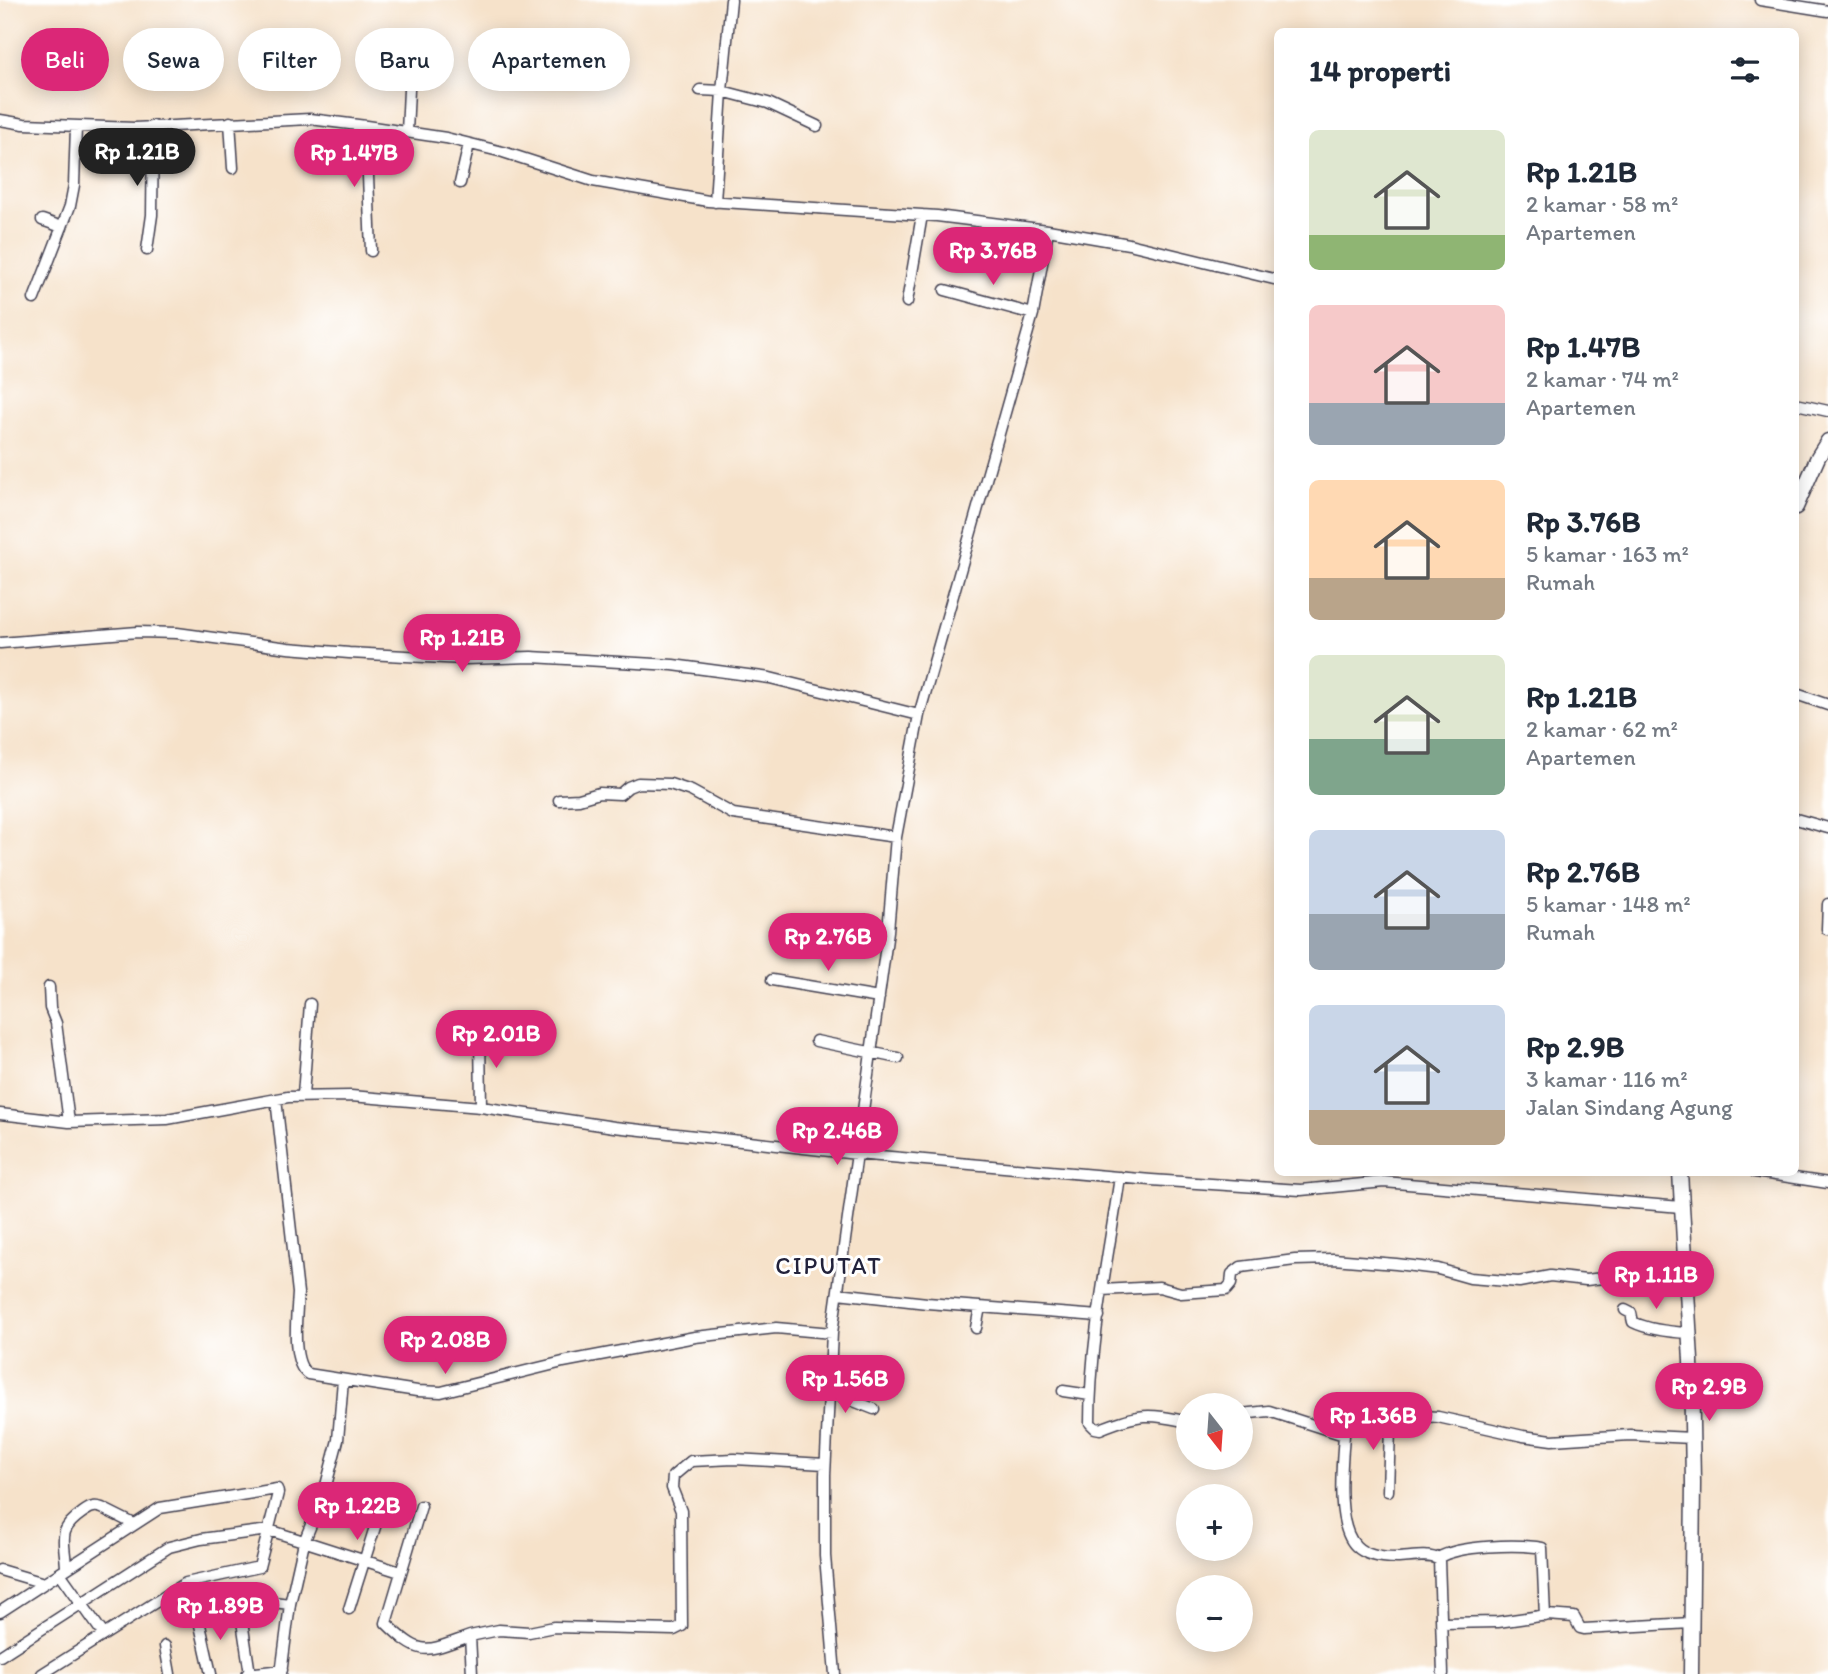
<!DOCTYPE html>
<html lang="id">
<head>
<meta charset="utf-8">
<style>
	:root { --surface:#fff; --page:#f6f6f7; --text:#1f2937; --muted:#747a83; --accent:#db2777 }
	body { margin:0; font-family:Itim,sans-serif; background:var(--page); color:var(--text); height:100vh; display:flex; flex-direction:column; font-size:26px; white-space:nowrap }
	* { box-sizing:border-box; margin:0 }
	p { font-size:23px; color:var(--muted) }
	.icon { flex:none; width:38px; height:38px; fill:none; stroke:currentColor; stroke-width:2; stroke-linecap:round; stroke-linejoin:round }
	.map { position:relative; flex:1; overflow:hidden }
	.sheet { position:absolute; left:1274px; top:28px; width:525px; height:1148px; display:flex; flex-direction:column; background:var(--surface); border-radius:10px; box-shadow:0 4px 18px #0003 }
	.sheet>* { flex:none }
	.guide { position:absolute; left:21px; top:28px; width:665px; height:63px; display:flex; gap:14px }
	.needle { width:46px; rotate:163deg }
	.buttons { position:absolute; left:1176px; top:1393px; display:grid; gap:14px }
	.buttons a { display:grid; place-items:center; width:77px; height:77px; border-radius:50%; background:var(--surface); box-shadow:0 4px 18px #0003; font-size:35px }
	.price { position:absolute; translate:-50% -60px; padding:0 16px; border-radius:24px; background:var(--accent); color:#fff; font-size:23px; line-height:46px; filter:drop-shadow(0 2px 4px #0008) }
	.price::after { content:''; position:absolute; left:50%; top:42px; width:21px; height:16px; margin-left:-10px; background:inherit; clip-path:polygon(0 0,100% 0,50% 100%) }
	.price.on { background:#222; color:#fff }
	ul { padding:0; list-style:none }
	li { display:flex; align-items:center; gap:21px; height:175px; padding:0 35px }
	li span { display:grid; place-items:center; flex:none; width:196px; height:140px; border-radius:10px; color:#555 }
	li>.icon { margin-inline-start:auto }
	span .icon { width:84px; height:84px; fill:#fffc; stroke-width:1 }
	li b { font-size:30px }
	h2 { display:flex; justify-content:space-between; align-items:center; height:84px; padding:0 35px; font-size:30px }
	.tag { padding:0 24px; border-radius:32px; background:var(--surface); box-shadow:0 4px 18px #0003; font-size:24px; line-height:63px }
	.tag.on { background:var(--accent); color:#fff }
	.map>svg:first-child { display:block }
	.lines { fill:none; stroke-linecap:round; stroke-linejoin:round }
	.minor-casing { stroke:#423f50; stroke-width:13 }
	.major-casing { stroke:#423f50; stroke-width:17 }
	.minor { stroke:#fff; stroke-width:10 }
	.major { stroke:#fff; stroke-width:14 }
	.labels { text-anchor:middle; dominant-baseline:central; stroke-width:6; stroke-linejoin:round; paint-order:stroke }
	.quarter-label { font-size:24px; letter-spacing:2px; fill:#22223b; stroke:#fff }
</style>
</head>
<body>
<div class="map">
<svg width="1828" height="1674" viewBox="0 0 1828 1674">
	<rect width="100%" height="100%" fill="#fff"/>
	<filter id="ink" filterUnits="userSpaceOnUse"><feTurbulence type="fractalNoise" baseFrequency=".0143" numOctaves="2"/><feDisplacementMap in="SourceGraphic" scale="14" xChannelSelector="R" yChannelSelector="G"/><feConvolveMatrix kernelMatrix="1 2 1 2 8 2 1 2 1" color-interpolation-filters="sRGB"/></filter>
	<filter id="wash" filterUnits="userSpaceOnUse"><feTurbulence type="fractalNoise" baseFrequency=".00686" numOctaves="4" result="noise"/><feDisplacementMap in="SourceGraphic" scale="28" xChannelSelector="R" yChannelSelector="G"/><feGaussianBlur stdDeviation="1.57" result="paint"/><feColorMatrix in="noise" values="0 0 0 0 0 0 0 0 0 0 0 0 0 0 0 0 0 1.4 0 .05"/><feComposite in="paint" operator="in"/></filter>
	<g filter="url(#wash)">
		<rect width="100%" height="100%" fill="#f6e2ca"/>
	</g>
	<g filter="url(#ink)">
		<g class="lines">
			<defs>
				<path id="minor" d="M1760 0 1828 11
					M700 90 722 91 768 103 817 126
					M0 120 24 124 135 128 310 119 366 126 446 138 503 152 593 181 708 201 937 216 1048 230 1129 244 1278 280
					M230 122 233 168
					M366 126 371 251
					M407 132 411 47
					M460 183 469 144
					M715 202 722 91 731 0
					M42 220 62 227
					M147 250 152 215 153 126
					M945 290 1033 314
					M34 299 70 206 74 185 76 127
					M907 302 922 215
					M1796 404 1828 411
					M0 643 138 632 177 633 288 648 349 653 463 659 531 657 673 665 770 678 919 715
					M1796 694 1828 705
					M559 800 579 799 599 793 620 794 628 787 638 783 670 784 691 791 733 814 896 837
					M1796 819 1828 828
					M821 921 888 931
					M1827 929 1828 904
					M772 980 879 998
					M49 987 50 1008 56 1023 69 1122
					M480 1034 481 1107
					M816 1041 898 1058
					M303 1095 310 1004
					M276 1099 298 1293C297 1313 290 1363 308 1374L417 1391 441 1392 563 1362 695 1337 776 1328 832 1333
					M0 1114 69 1122 167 1119 288 1097 351 1096 481 1107 614 1127 857 1154 1151 1180 1301 1190 1384 1182 1681 1207
					M1755 1172 1828 1183
					M1120 1177C1108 1259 1090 1340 1090 1423L1095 1428 1100 1429C1140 1413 1147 1413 1188 1422
					M1102 1290 1159 1287 1181 1293 1226 1290 1231 1284 1232 1274 1241 1267 1295 1260 1333 1259 1396 1264 1438 1269 1470 1278 1519 1282 1550 1276 1586 1280 1685 1268
					M838 1293 927 1303 1099 1316
					M1625 1310 1631 1313 1633 1322C1649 1330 1670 1332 1689 1333
					M976 1328 980 1307
					M828 1391 874 1409
					M1063 1391 1090 1395
					M1241 1414 1269 1411 1344 1435C1342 1463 1335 1525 1356 1546 1366 1556 1383 1558 1397 1558 1409 1558 1429 1553 1439 1560L1443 1674
					M1387 1414 1390 1428 1388 1491
					M1344 1435 1347 1421 1361 1413H1371L1438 1417 1523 1436 1552 1440 1630 1435 1692 1438
					M421 1506 386 1623C422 1658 425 1652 470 1636L472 1674
					M1438 1558C1459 1545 1518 1544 1542 1548L1545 1616
					M66 1568C65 1540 56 1531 82 1513 89 1508 93 1505 102 1508L134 1524
					M0 1570 44 1583
					M60 1573 104 1635
					M349 1609 382 1505
					M0 1612 160 1508 277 1489 278 1493 259 1567 186 1583 42 1674
					M198 1616 211 1674
					M1443 1623 1498 1622 1547 1615 1574 1617 1580 1628 1584 1629 1691 1623
					M470 1636 499 1630 529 1632 554 1627 674 1630 682 1626 681 1511 672 1488 673 1476 691 1461 734 1459 825 1464
					M165 1646 170 1674
					M0 1656 169 1547 201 1539 269 1530 400 1572
					M247 1674 282 1670
					M250 1674 240 1608 247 1599 290 1604
					M281 1674 290 1604 304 1542 324 1493 338 1440 343 1380
					M835 1674 825 1556V1475L832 1333 888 931 896 837 919 715 1033 314 1048 230"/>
				<path id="major" d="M1796 507 1818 457 1828 441
					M1680 1172 1691 1360 1693 1483 1691 1674"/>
			</defs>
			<use href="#minor" class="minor-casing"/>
			<use href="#major" class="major-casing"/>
			<use href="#minor" class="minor"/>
			<use href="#major" class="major"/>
		</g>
	</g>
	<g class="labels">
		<g class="quarter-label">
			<text x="829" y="1265">CIPUTAT</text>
		</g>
	</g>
</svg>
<div class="buttons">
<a><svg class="needle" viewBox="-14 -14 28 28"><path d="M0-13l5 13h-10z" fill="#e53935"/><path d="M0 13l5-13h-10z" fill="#747a83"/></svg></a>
<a>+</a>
<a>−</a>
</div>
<b class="price on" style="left:137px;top:188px">Rp 1.21B</b>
<b class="price" style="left:354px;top:189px">Rp 1.47B</b>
<b class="price" style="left:993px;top:287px">Rp 3.76B</b>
<b class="price" style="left:462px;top:674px">Rp 1.21B</b>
<b class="price" style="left:828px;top:973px">Rp 2.76B</b>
<b class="price" style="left:496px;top:1070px">Rp 2.01B</b>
<b class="price" style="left:837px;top:1167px">Rp 2.46B</b>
<b class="price" style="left:1656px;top:1311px">Rp 1.11B</b>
<b class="price" style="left:445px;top:1376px">Rp 2.08B</b>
<b class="price" style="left:845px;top:1415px">Rp 1.56B</b>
<b class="price" style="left:1709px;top:1423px">Rp 2.9B</b>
<b class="price" style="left:1373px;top:1452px">Rp 1.36B</b>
<b class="price" style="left:357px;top:1542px">Rp 1.22B</b>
<b class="price" style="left:220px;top:1642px">Rp 1.89B</b>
<div class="guide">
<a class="tag on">Beli</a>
<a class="tag">Sewa</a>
<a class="tag">Filter</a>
<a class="tag">Baru</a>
<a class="tag">Apartemen</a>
</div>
<section class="sheet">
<h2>14 properti<svg class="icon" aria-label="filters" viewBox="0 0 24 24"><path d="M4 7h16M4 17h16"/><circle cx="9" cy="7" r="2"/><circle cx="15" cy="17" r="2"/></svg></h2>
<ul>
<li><span style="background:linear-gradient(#dfe7d0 75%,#8fb573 0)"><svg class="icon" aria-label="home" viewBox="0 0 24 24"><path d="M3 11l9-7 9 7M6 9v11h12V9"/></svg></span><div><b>Rp 1.21B</b><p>2 kamar · 58 m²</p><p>Apartemen</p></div></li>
<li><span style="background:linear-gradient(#f6c9c9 70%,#9aa5b1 0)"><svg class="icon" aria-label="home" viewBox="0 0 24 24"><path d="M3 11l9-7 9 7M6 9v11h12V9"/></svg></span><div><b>Rp 1.47B</b><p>2 kamar · 74 m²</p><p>Apartemen</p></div></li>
<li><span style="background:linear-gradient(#ffd9b3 70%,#b9a48a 0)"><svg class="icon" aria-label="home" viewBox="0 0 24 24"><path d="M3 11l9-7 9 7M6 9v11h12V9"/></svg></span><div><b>Rp 3.76B</b><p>5 kamar · 163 m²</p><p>Rumah</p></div></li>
<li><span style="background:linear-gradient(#dfe7d0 60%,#7fa58c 0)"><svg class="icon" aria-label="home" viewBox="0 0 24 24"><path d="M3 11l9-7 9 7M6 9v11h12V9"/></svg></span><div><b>Rp 1.21B</b><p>2 kamar · 62 m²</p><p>Apartemen</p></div></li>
<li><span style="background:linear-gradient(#c9d6e8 60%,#9aa5b1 0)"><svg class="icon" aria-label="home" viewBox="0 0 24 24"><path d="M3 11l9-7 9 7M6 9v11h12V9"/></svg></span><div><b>Rp 2.76B</b><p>5 kamar · 148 m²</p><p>Rumah</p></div></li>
<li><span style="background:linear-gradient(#c9d6e8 75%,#b9a48a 0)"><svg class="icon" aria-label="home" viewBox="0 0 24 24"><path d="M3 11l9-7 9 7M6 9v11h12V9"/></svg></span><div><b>Rp 2.9B</b><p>3 kamar · 116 m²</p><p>Jalan Sindang Agung</p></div></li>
</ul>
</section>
</div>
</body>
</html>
